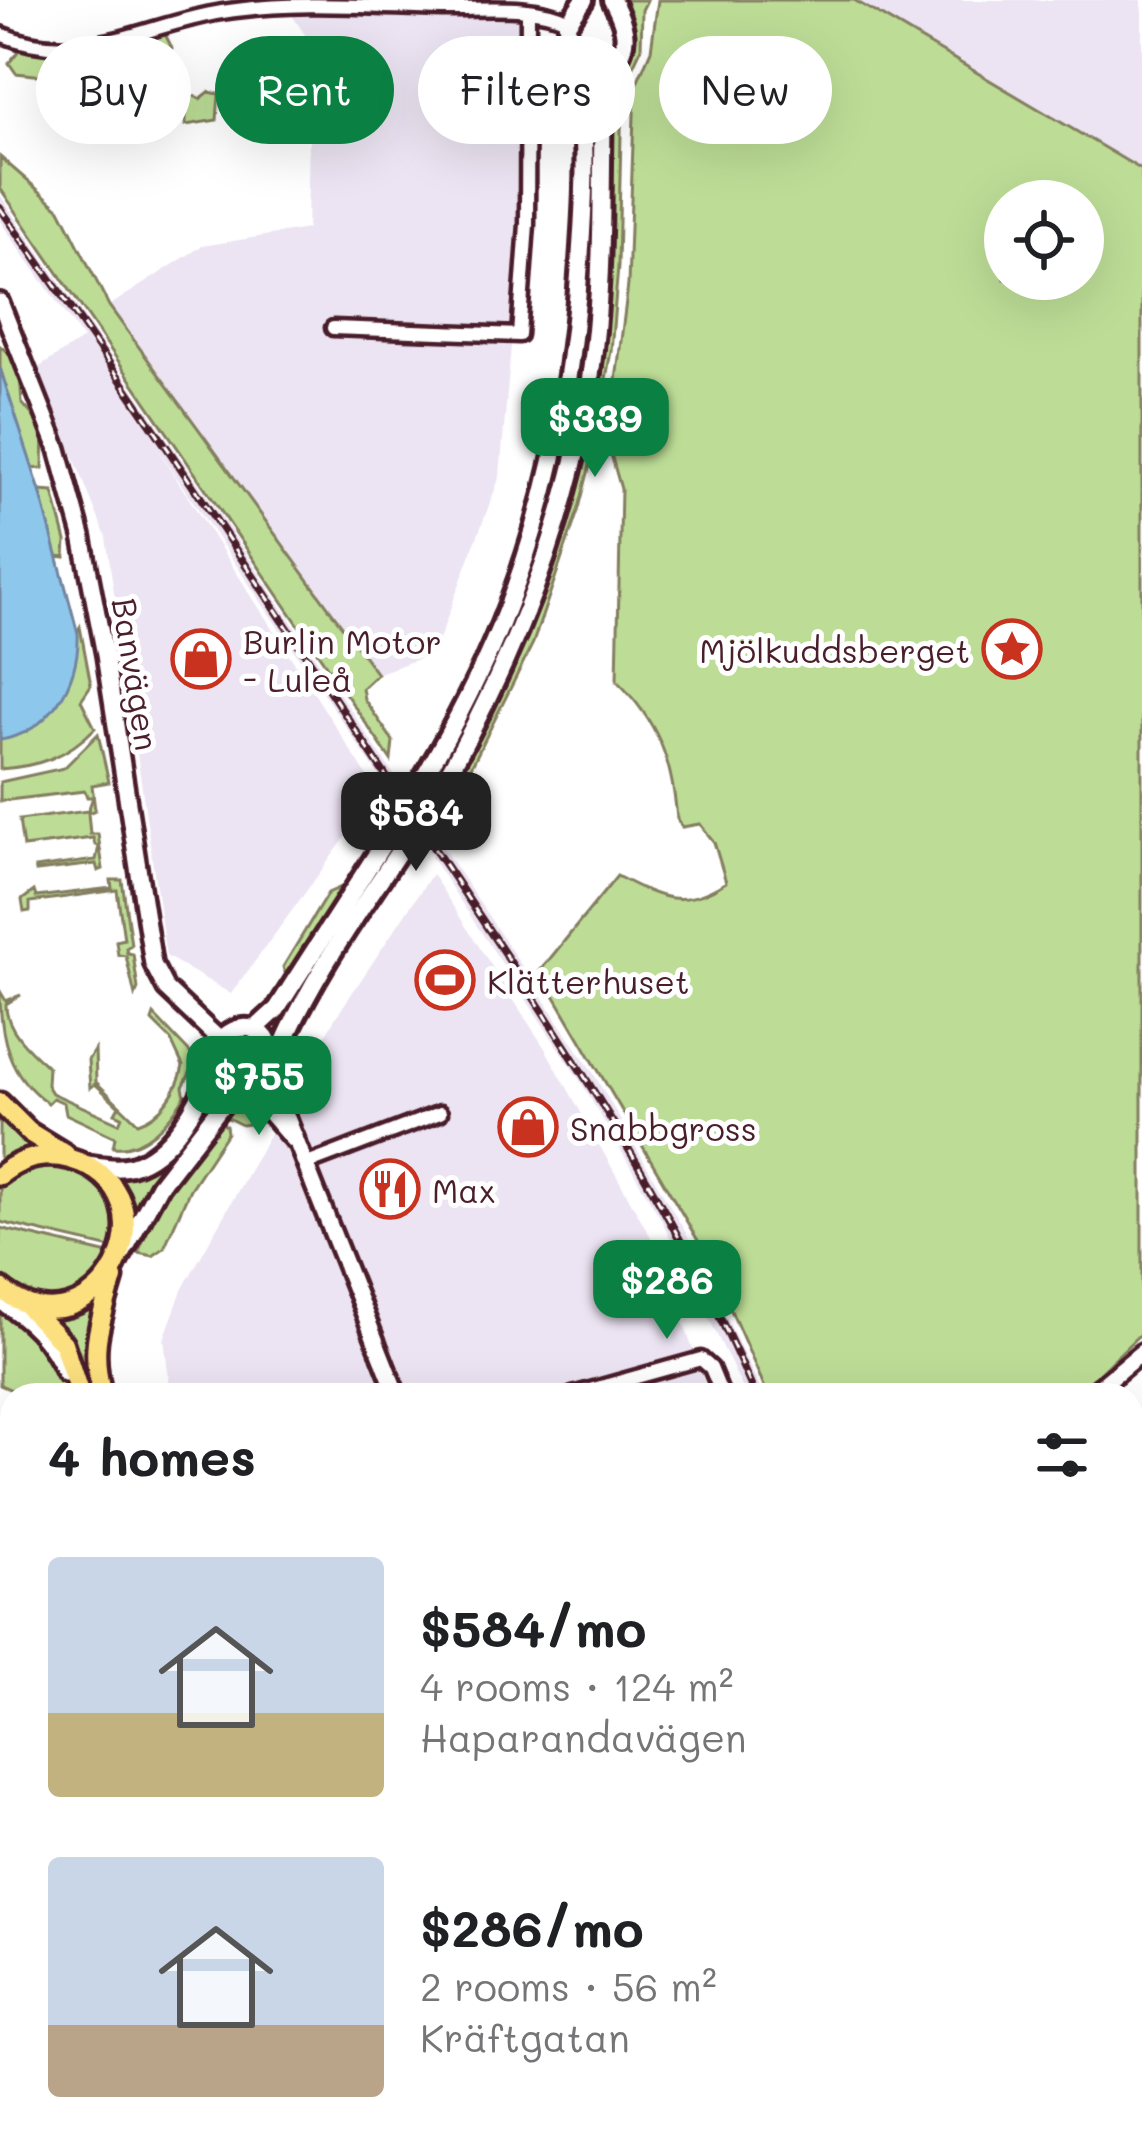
<!DOCTYPE html>
<html lang="en">
<head>
<meta charset="utf-8">
<style>
	:root { --surface:#fff; --page:#f6f6f6; --text:#202124; --muted:#757577; --accent:#0b8043 }
	body { margin:0; font-family:Mali,sans-serif; background:var(--page); color:var(--text); height:100vh; display:flex; flex-direction:column; font-size:45px; white-space:nowrap }
	* { box-sizing:border-box; margin:0 }
	p { font-size:39px; color:var(--muted) }
	.icon { flex:none; width:66px; height:66px; fill:none; stroke:currentColor; stroke-width:2; stroke-linecap:round; stroke-linejoin:round }
	.map { position:relative; flex:1; overflow:hidden }
	.sheet { position:absolute; left:0px; top:1383px; width:1143px; height:771px; display:flex; flex-direction:column; background:var(--surface); border-radius:36px 36px 0 0; box-shadow:0 12px 48px #0002 }
	.sheet>* { flex:none }
	.hud { position:absolute; left:36px; top:36px; width:1071px; height:108px; display:flex; gap:24px }
	.fabs { position:absolute; left:984px; top:180px; display:grid; gap:24px }
	.fabs a { display:grid; place-items:center; width:120px; height:120px; border-radius:50%; background:var(--surface); box-shadow:0 12px 48px #0002; font-size:60px }
	.price { position:absolute; translate:-50% -102px; padding:0 27px; border-radius:24px; background:var(--accent); color:#fff; font-size:39px; line-height:78px; filter:drop-shadow(0 3px 6px #0008) }
	.price::after { content:''; position:absolute; left:50%; top:72px; width:36px; height:27px; margin-left:-18px; background:inherit; clip-path:polygon(0 0,100% 0,50% 100%) }
	.price.active { background:#222; color:#fff }
	ul { padding:0; list-style:none }
	li { display:flex; align-items:center; gap:36px; height:300px; padding:0 48px }
	li span { display:grid; place-items:center; flex:none; width:336px; height:240px; border-radius:12px; color:#555 }
	li>.icon { margin-inline-start:auto }
	span .icon { width:144px; height:144px; fill:#fffc; stroke-width:1 }
	li b { font-size:51px }
	h2 { display:flex; justify-content:space-between; align-items:center; height:144px; padding:0 48px; font-size:51px }
	.tag { padding:0 42px; border-radius:54px; background:var(--surface); box-shadow:0 12px 48px #0002; font-size:42px; line-height:108px }
	.tag.active { background:var(--accent); color:#fff }
	.map>svg:first-child { display:block }
	.built { fill:#ece4f2 }
	.green { fill:#bddd96; stroke:#847e60; stroke-width:3; fill-rule:evenodd }
	.water { fill:#8dc7ec; stroke:#72849f; stroke-width:3 }
	.lines { fill:none; stroke-linecap:round; stroke-linejoin:round }
	.minor-casing { stroke:#4a1f2b; stroke-width:21 }
	.tertiary-casing { stroke:#4a1f2b; stroke-width:24 }
	.secondary-casing { stroke:#4a1f2b; stroke-width:26 }
	.primary-casing { stroke:#4a1f2b; stroke-width:27 }
	.minor { stroke:#fff; stroke-width:12 }
	.tertiary { stroke:#fff; stroke-width:15 }
	.secondary { stroke:#fff; stroke-width:16 }
	.primary { stroke:#fce080; stroke-width:18 }
	.rail-casing { stroke:#4a1f2b; stroke-width:8 }
	.rail { stroke:#fff; stroke-width:3; stroke-dasharray:9; stroke-linecap:butt }
	.labels { text-anchor:middle; dominant-baseline:central; stroke-width:10; stroke-linejoin:round; paint-order:stroke }
	.poi-label { font-size:33px; fill:#4a1f2b; stroke:#fff; text-anchor:start }
	.street-label { font-size:33px; fill:#4a1f2b; stroke:#fff }
</style>
</head>
<body>
<div class="map">
<svg width="1142" height="2152" viewBox="0 0 1142 2152">
	<rect width="100%" height="100%" fill="#fff"/>
	<filter id="ink" filterUnits="userSpaceOnUse"><feTurbulence type="fractalNoise" baseFrequency=".00833" numOctaves="2"/><feDisplacementMap in="SourceGraphic" scale="24" xChannelSelector="R" yChannelSelector="G"/><feConvolveMatrix kernelMatrix="1 2 1 2 8 2 1 2 1" color-interpolation-filters="sRGB"/></filter>
	<g filter="url(#ink)">
		<path class="built" d="M282 0H519L515 298 500 476 434 653 377 674 109 306 202 246 307 229 311 44Z
			M854 0H1142V170Z
			M0 195 235 537 592 1071 687 1235 763 1395H746L661 1219 579 1079 431 857 432 854 154 444 378 793 231 994 166 956 106 537 38 368 83 339 0 221Z
			M432 874 546 1050 657 1248 709 1395H171L164 1339 182 1290 334 1020Z
			M256 2142H906L909 2152H257Z
			M1016 2142H1082L1073 2152H1022Z"/>
		<path class="green" d="M621 0H647L642 10 641 49 622 89 618 267 611 351 592 457 579 508 533 643 466 777 463 770 458 776 461 780 457 778 450 785 574 486 612 96C625 53 651 45 621 0Z
			M658 0H854L1142 170V1332L1090 1382 1069 1395H768L707 1256 540 971 617 876C658 897 682 911 726 882L714 842 700 824 682 827 677 819C672 761 659 723 617 681L621 489 608 444 628 285 635 87 651 50ZM1083 201V279H1005V201Z
			M165 34 172 48 167 56 90 81 16 73 9 63 19 50 80 56Z
			M209 92 219 94 217 120 186 125V111L180 103 183 97 190 94 200 99Z
			M596 132C595 199 596 267 588 333 569 502 510 670 415 810L411 806 550 501 568 426 583 332 591 133Z
			M0 157 60 209 109 306 377 674 362 688 364 699 393 741 391 760 0 188Z
			M0 346 19 361 22 403 44 429 43 468 31 469 0 368Z
			M40 491 53 492 66 541 65 557 57 556 77 633 80 627 91 685 81 700 95 728C67 757 39 766 0 769V709L48 524Z
			M98 734 109 782 92 785 95 810 88 813 90 834H98L103 869 98 871 96 864 36 871 35 868 96 860 99 846 95 845 93 838 23 847 19 820 88 811 93 797H87L85 791 0 801V782L64 768Z
			M111 880H122L131 945 126 948 127 953 133 954 138 989 135 996 126 956 118 955 116 941 124 939 117 890 30 902V911L24 912 22 900 34 891 36 897 112 888Z
			M339 888 333 904 283 983 286 975 283 967 328 893Z
			M0 991 6 1001 21 995 6 1004C5 1029 30 1051 48 1067L47 1085 52 1093 119 1123 122 1116 115 1113 119 1106 95 1084 90 1088 88 1060 95 1049 96 1082 138 1123C161 1116 179 1089 183 1066L171 1040 152 1021 154 1015 193 1056 192 1069 183 1087 185 1096C170 1120 144 1151 113 1147L115 1137 66 1114 64 1103 53 1098 48 1103C8 1076 0 1036 0 991Z
			M242 1104 257 1109 269 1121 242 1125 224 1116Z
			M198 1113 201 1115 153 1181 132 1219 113 1178C156 1171 175 1148 198 1113Z
			M0 1119 35 1147 0 1162Z
			M220 1121 226 1126 227 1133 190 1189 164 1248 153 1256 138 1253 161 1198Z
			M49 1165C100 1171 118 1201 115 1249L0 1222V1185L11 1176Z
			M0 1228 113 1255C81 1301 47 1315 0 1275Z
			M96 1299 83 1354 94 1395H90L72 1342 53 1313Z
			M0 1306C33 1328 55 1357 69 1395H23L0 1385Z
			M0 1737 12 1738V1867L0 1865Z"/>
		<path class="water" d="M0 368 40 491 78 634C80 682 49 733 0 740Z"/>
		<g class="lines">
			<defs>
				<path id="minor" d="M0 34C82 68 142 25 222 12 294 0 370 7 442 9 481 10 533 3 569 21
					M333 328 519 335 527 224 528 11
					M307 1164 440 1113
					M572 1395 701 1359 711 1368 722 1395
					M0 1449 12 1461
					M1131 1493 1142 1489
					M0 1680 12 1682
					M1131 1772 1142 1802
					M1131 1884 1142 1925
					M0 1926 12 1929
					M1131 2139 1142 2105
					M96 2142V2152
					M359 2142V2152
					M0 2151V2152"/>
				<path id="tertiary" d="M0 302 58 449 82 536 105 655 153 964 166 989 221 1041
					M275 1068 276 1090 397 1395
					M242 1090 261 1103 293 1140
					M0 1301C31 1320 50 1340 65 1373
					M1090 1395 1142 1352
					M593 2142 594 2152
					M920 2142 923 2152"/>
				<path id="secondary" d="M584 0 567 24 568 49C580 67 598 71 616 60
					M254 1030 277 1009C355 884 445 762 501 624 548 508 572 387 580 262 585 191 591 113 567 46
					M276 1061C319 953 398 864 454 763 527 631 582 481 596 330 603 255 601 178 603 102 610 49 642 55 612 0
					M84 1164C99 1166 116 1170 131 1166 171 1155 200 1102 213 1066 217 1053 216 1041 229 1033 261 1014 284 1052 269 1079L248 1090 225 1082 215 1061
					M122 1254 159 1186 235 1088"/>
				<path id="primary" d="M0 1103 29 1132 65 1154
					M0 1175C20 1159 44 1152 70 1159 186 1192 97 1368 0 1288
					M29 1308 63 1343 80 1395
					M102 1395C89 1347 100 1323 113 1278
					M191 2142V2152
					M214 2142 215 2152"/>
			</defs>
			<use href="#minor" class="minor-casing"/>
			<use href="#tertiary" class="tertiary-casing"/>
			<use href="#secondary" class="secondary-casing"/>
			<use href="#primary" class="primary-casing"/>
			<use href="#minor" class="minor"/>
			<use href="#tertiary" class="tertiary"/>
			<use href="#secondary" class="secondary"/>
			<use href="#primary" class="primary"/>
			<defs>
				<path id="rail" d="M0 208C143 407 278 613 413 817 538 1004 667 1187 755 1395
					M965 2142 966 2152"/>
			</defs>
			<use href="#rail" class="rail-casing"/>
			<use href="#rail" class="rail"/>
		</g>
	</g>
	<defs>
		<symbol id="sight-ring" viewBox="-11 -11 22 22"><circle r="9.5" fill="#fff" stroke="#c8321e" stroke-width="1.5"/><path d="M0-6L1.8-2.2L6-1.7L2.9 1.2L3.7 5.4L0 3.3L-3.7 5.4L-2.9 1.2L-6-1.7L-1.8-2.2Z" fill="#c8321e"/></symbol>
		<symbol id="shop-ring" viewBox="-11 -11 22 22"><circle r="9.5" fill="#fff" stroke="#c8321e" stroke-width="1.5"/><path d="M-5-2.5h2.3a2.7 3.5 0 0 1 5.4 0H5L5.5 6h-11ZM-1.5-2.5h3a1.5 2.3 0 0 0-3 0Z" fill="#c8321e"/></symbol>
		<symbol id="stadium-ring" viewBox="-11 -11 22 22"><circle r="9.5" fill="#fff" stroke="#c8321e" stroke-width="1.5"/><path d="M0-5a6.5 5 0 1 0 0 10a6.5 5 0 1 0 0-10ZM-3.5-1.8h7v3.6h-7Z" fill="#c8321e"/></symbol>
		<symbol id="restaurant-ring" viewBox="-11 -11 22 22"><circle r="9.5" fill="#fff" stroke="#c8321e" stroke-width="1.5"/><path d="M-5-6h1v4h1v-4h1v4h1v-4h1v5L-1.5 .5V6h-2V.5L-5-1ZM5-6V6H3V1.5H1.5Q1.5-4 5-6Z" fill="#c8321e"/></symbol>
	</defs>
	<g fill-rule="evenodd">
		<use href="#sight-ring" x="979" y="616" width="66" height="66"/>
		<use href="#shop-ring" x="168" y="626" width="66" height="66"/>
		<use href="#stadium-ring" x="412" y="947" width="66" height="66"/>
		<use href="#shop-ring" x="495" y="1094" width="66" height="66"/>
		<use href="#restaurant-ring" x="357" y="1156" width="66" height="66"/>
	</g>
	<g class="labels">
		<g class="poi-label">
			<text x="243" y="640">Burlin Motor<tspan x="243" dy="38">- Luleå</tspan></text>
			<text x="970" y="649" text-anchor="end">Mjölkuddsberget</text>
			<text x="487" y="980">Klätterhuset</text>
			<text x="570" y="1127">Snabbgross</text>
			<text x="432" y="1189">Max</text>
		</g>
		<g class="street-label">
			<text transform="translate(137 674) rotate(81)">Banvägen</text>
		</g>
	</g>
</svg>
<div class="fabs">
<a><svg class="icon" aria-label="locate" viewBox="0 0 24 24"><circle cx="12" cy="12" r="6"/><path d="M12 2v4M12 18v4M2 12h4M18 12h4"/></svg></a>
</div>
<b class="price" style="left:595px;top:480px">$339</b>
<b class="price active" style="left:416px;top:874px">$584</b>
<b class="price" style="left:259px;top:1138px">$755</b>
<b class="price" style="left:667px;top:1342px">$286</b>
<div class="hud">
<a class="tag">Buy</a>
<a class="tag active">Rent</a>
<a class="tag">Filters</a>
<a class="tag">New</a>
</div>
<section class="sheet">
<h2>4 homes<svg class="icon" aria-label="filters" viewBox="0 0 24 24"><path d="M4 7h16M4 17h16"/><circle cx="9" cy="7" r="2"/><circle cx="15" cy="17" r="2"/></svg></h2>
<ul>
<li><span style="background:linear-gradient(#c9d6e8 65%,#c2b280 0)"><svg class="icon" aria-label="home" viewBox="0 0 24 24"><path d="M3 11l9-7 9 7M6 9v11h12V9"/></svg></span><div><b>$584/mo</b><p>4 rooms · 124 m²</p><p>Haparandavägen</p></div></li>
<li><span style="background:linear-gradient(#c9d6e8 70%,#b9a48a 0)"><svg class="icon" aria-label="home" viewBox="0 0 24 24"><path d="M3 11l9-7 9 7M6 9v11h12V9"/></svg></span><div><b>$286/mo</b><p>2 rooms · 56 m²</p><p>Kräftgatan</p></div></li>
</ul>
</section>
</div>
</body>
</html>
